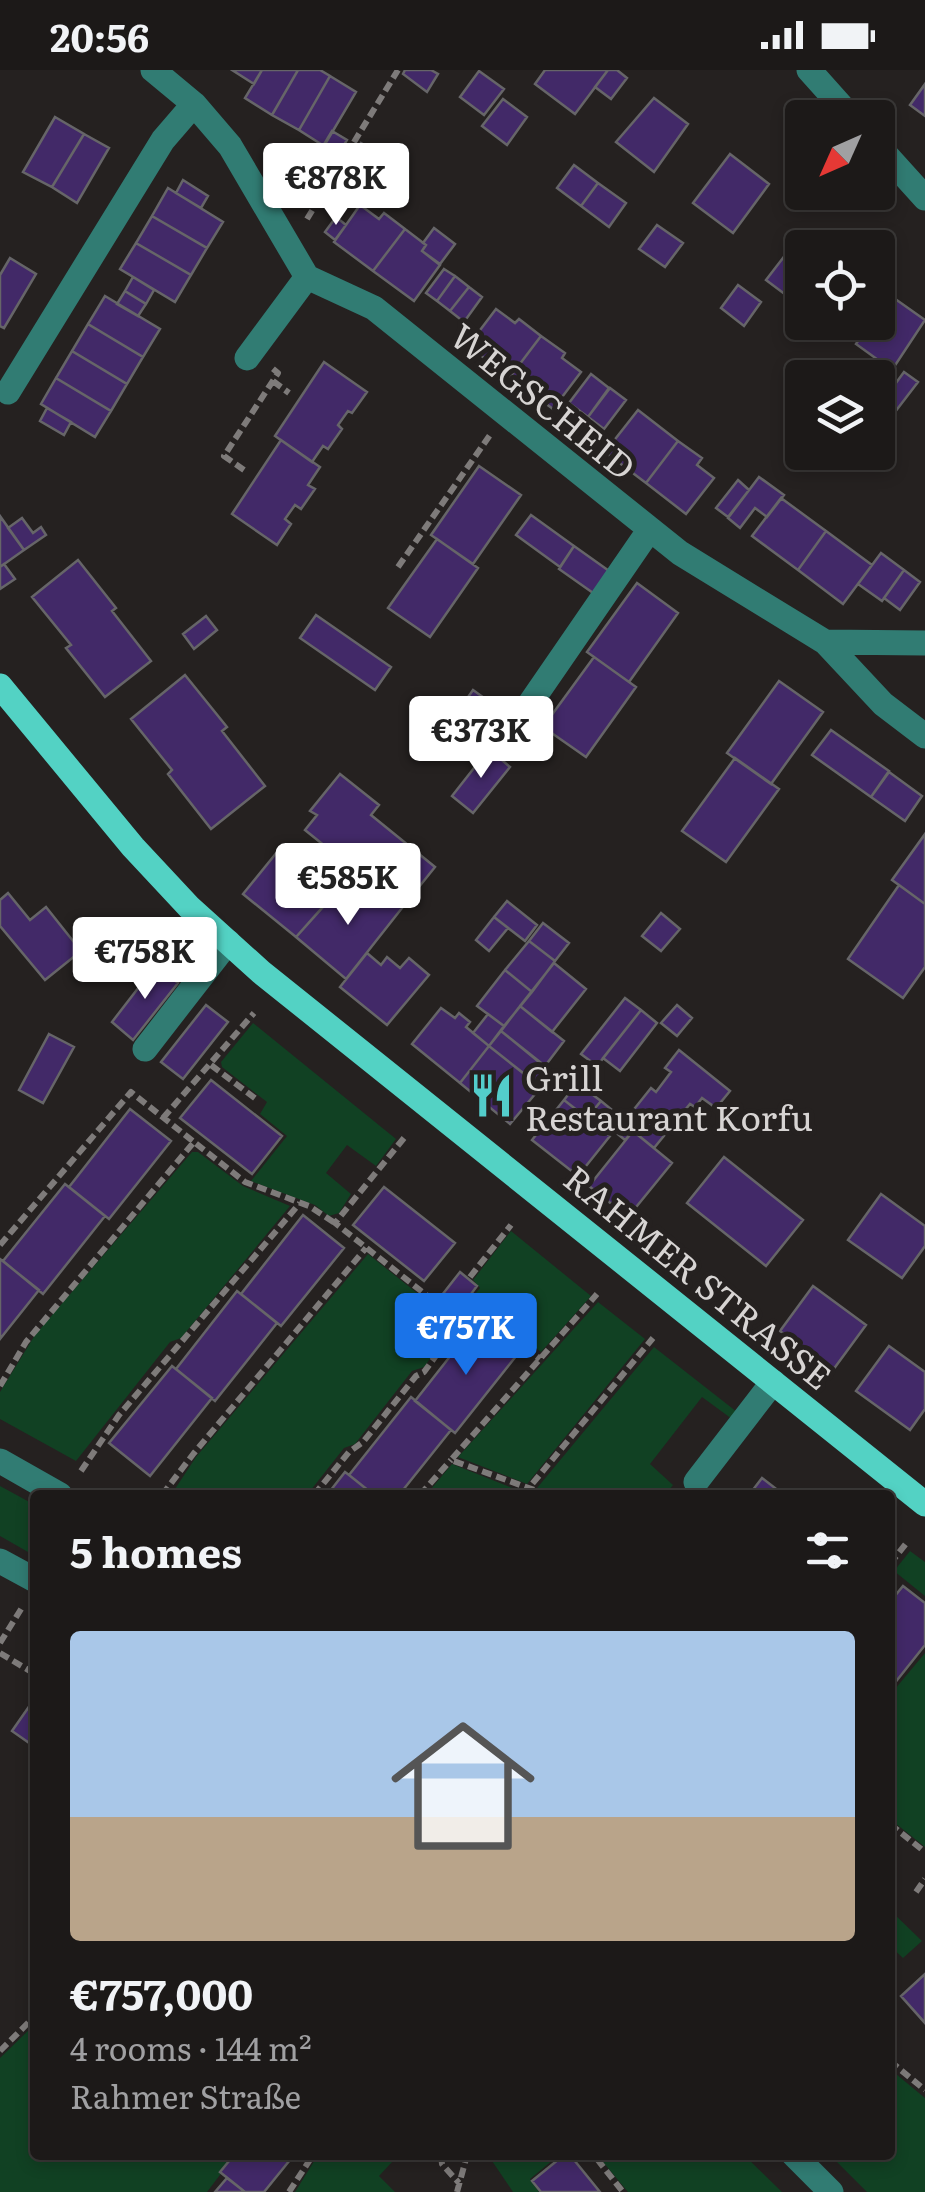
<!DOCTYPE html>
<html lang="en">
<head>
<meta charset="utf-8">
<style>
	:root { --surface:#1c1918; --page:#292625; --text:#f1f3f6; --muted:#a0a0a2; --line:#3a3837; --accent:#1a73e8 }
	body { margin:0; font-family:Literata,serif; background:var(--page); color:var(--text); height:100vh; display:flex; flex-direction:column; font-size:38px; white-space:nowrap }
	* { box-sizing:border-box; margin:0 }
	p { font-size:32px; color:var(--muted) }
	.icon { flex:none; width:55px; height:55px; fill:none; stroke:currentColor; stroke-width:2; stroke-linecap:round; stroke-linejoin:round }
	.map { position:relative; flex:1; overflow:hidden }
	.sheet { position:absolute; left:30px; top:1420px; width:865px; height:670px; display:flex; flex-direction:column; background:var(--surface); border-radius:10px; box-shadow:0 5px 15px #0003,0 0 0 2px var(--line) }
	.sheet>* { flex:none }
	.needle { width:65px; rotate:225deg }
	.fabs { position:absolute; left:785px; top:30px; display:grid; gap:20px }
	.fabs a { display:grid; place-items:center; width:110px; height:110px; border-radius:10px; background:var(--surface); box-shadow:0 5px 15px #0003,0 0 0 2px var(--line); font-size:50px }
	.price { position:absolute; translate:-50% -85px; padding:0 22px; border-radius:10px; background:#fff; color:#222; font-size:32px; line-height:65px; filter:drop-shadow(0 2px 5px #0008) }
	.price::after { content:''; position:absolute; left:50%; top:60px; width:30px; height:22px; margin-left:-15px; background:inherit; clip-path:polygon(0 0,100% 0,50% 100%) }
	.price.on { background:var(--accent); color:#fff }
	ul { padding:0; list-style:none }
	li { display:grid; align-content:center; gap:20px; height:530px; padding:0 40px }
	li+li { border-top:2px solid var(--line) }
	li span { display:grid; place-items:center; height:310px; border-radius:10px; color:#555 }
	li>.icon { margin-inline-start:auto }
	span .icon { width:180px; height:180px; fill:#fffc; stroke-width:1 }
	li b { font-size:42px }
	h2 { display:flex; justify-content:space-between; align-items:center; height:120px; padding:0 40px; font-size:42px }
	.status { display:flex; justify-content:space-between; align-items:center; height:70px; padding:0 50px; background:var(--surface); direction:ltr }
	.status svg { height:28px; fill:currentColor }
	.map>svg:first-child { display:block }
	.green { fill:#114123 }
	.building { fill:#422968; stroke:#666568; stroke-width:2.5 }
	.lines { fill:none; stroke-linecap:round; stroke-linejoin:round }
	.path { stroke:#7e7b7a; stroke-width:6; stroke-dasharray:10 5; stroke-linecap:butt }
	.minor { stroke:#317c73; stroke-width:25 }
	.major { stroke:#53d2c4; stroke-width:25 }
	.labels { text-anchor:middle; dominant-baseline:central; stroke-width:10; stroke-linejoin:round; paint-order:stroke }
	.street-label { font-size:35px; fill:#d7d4d3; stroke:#252120 }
	.poi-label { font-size:35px; fill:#d7d4d3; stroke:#252120; text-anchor:start }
</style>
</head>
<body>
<div class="status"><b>20:56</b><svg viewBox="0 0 49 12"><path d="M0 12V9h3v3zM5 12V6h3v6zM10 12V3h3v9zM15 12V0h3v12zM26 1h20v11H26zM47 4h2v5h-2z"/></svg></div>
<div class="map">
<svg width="925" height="2122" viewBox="0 0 925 2122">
	<rect width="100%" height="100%" fill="#252120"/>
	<path class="green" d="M253 953 396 1069 376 1096 347 1075 326 1103 351 1124 339 1143 329 1146 315 1135 251 1111 287 1066 260 1044 267 1032 222 997 221 992Z
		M192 1082H198L243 1116 290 1136 181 1268 170 1272 76 1391 0 1349V1322L35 1265Z
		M511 1161 591 1226 541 1282 484 1238 462 1239 480 1218 473 1210Z
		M368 1184 456 1254 424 1297 412 1301 355 1374 344 1378 307 1425H171L196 1387Z
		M598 1232 645 1269 527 1414 458 1387Z
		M654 1277 737 1342 732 1349 702 1327 650 1394 673 1415 665 1425H556L537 1418Z
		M452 1394 520 1421 517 1425H426Z
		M0 1416 35 1435V1486L0 1466Z
		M910 1481 925 1492V1526L894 1501Z
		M925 1583V1777L890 1749V1625Z
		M890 1840 922 1871 903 1888 890 1876Z
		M35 1954V2085H235L207 2122H0V1988Z
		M890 1999 925 2028V2122H867L830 2085H890Z
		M318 2085H384L392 2092 379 2106 395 2122H295Z
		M488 2085H559L530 2109 539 2122H513Z
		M588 2085H744L782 2122H628L598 2086 592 2090Z"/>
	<path class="building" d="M232 0H262L254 14Z
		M262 0H298L272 45 245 28Z
		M298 0H320L330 6 299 60 272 45Z
		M405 0H431L438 4 427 22 403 4Z
		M545 0H608L575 44 535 14Z
		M608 0H617L627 8 611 29 595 17Z
		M479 1 504 19 484 45 460 27Z
		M330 6 356 22 324 76 299 60Z
		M925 14V46L910 35Z
		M654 28 688 54 654 102 616 72Z
		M503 29 527 47 507 75 482 56Z
		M55 47 84 64 52 117 23 102Z
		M332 61 347 70 326 105 311 96Z
		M84 64 109 78 77 133 52 117Z
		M361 73 387 88 371 113 346 98Z
		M730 84 769 114 733 163 693 133Z
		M574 95 598 113 581 136 557 118Z
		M183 110 208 126 201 138 176 123Z
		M598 113 626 133 609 157 581 136Z
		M168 118 223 152 207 178 152 146Z
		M360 135 379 149 384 143 405 159 373 201 334 172Z
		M152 146 207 178 191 205 136 173Z
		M336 147 346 155 335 170 325 162Z
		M657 155 683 173 665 197 639 179Z
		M434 158 455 174 440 194 422 181 426 175 423 173Z
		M405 159 426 175 422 181 440 195 414 231 373 201Z
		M803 162 824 178H802V237L766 210Z
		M136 173 191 205 175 232 120 199Z
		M10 188 36 204 4 258 0 256V205Z
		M444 199 455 206 437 231 426 223Z
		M455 206 469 217 450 241 437 231Z
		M133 207 154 220 146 234 125 221Z
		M738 215 761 232 744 256 721 238Z
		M469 217 482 227 464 252 450 241Z
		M125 221 146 234 138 246 117 234Z
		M105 226 160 259 143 287 88 254Z
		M891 226 925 250 892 300 856 274 871 252H878V244Z
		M496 239 515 253 519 249 541 266 510 307 468 276Z
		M88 254 143 287 127 314 72 281Z
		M541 266 565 283 562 288 581 302 553 339 510 307Z
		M72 281 127 314 111 341 56 308Z
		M324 292 367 322 352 343 348 341 338 355 342 359 328 379 323 376 312 392 275 366Z
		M904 302 918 312 895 342 882 332Z
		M591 304 609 318 588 347 569 333Z
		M56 308 111 341 95 367 41 334Z
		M610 318 626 330 604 359 588 347Z
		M47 338 71 352 64 365 40 351Z
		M638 340 678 371 646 413 605 382Z
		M281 370 320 397 308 415 315 419 301 439 295 435 285 449 291 454 277 475 232 444Z
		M678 371 702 388 697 395 714 408 686 444 646 413Z
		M479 396 521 425 473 494 431 465Z
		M759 407 784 425 767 447 755 438 740 458 728 448Z
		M738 410 749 420 728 447 716 438Z
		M781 428 826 461 798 500 752 466Z
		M531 445 574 476 560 497 516 465Z
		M0 446 24 480 0 497Z
		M22 448 33 463 41 457 46 465 24 480 8 458Z
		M826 461 872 495 843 534 798 500Z
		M437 469 478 498 430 567 388 538Z
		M574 476 612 503 596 525 559 499Z
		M881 483 904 500 882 531 858 514Z
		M78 490 116 538 112 541 151 591 105 627 66 578 71 575 32 527Z
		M4 494 15 509 0 519V497Z
		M904 500 920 512 900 540 884 528Z
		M637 513 678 543 629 612 587 582Z
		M316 545 391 597 375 620 300 568Z
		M206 546 217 560 194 579 183 564Z
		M594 587 636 617 586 687 543 657Z
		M185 605 227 657 222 661 265 716 211 759 168 704 172 700 131 649Z
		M779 611 823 642 771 714 727 683Z
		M473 620 533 663 517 686 457 643Z
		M831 660 889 701 871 727 812 685Z
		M489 679 510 697 473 743 452 726Z
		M735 688 779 719 726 792 682 761Z
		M889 702 922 726 905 751 871 727Z
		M340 704 379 735 371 745 435 797 402 838 305 760 317 745 310 741Z
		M925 764V834L892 810Z
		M282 776 303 793 298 798 333 826 296 867 243 824Z
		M355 800 379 820 368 833 344 813Z
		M344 813 368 833 379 820 402 838 346 909 296 867Z
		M899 815 925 834V897L903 928 848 889Z
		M8 823 30 850 46 837 81 881 45 910 0 856V830Z
		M507 831 537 855 525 871 494 847Z
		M661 843 680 859 661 881 642 866Z
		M494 847 508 858 489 881 476 870Z
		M543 853 569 873 555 891 529 871Z
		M529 871 555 891 532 922 505 900Z
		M367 883 381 895 387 887 400 898 409 888 429 905 387 955 340 917Z
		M554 893 586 919 552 962 520 936Z
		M156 895 178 913 133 970 112 952Z
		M505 900 532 922 504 956 477 936Z
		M625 928 641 940 597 996 581 984Z
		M206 935 228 952 183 1009 161 992Z
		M677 935 692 948 677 966 661 953Z
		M520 936 564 971 545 996 501 961Z
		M441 938 455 948 459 943 470 952 466 957 489 976 460 1013 412 974Z
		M641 940 657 953 620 1001 603 988Z
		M488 944 504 956 489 976 473 963Z
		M501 961 550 1001 538 1015 489 976Z
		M49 964 74 977 43 1033 19 1020Z
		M489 976 541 1017 510 1054 460 1013Z
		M679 980 730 1021 716 1038 702 1028 695 1037 690 1034 654 1078 623 1053 651 1018 656 1022 671 1002 665 998Z
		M211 1010 282 1066 252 1104 180 1048Z
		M577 1013 601 1031 587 1048 564 1030Z
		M564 1030 610 1066 578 1106 532 1070Z
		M601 1031 623 1049 610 1066 587 1048Z
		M130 1039 171 1071 109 1149 69 1117Z
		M620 1053 633 1061 625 1070 614 1061Z
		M633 1061 672 1093 628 1147 589 1116Z
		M724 1087 803 1150 766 1196 687 1133Z
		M65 1114 105 1146 43 1224 3 1191Z
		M384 1117 455 1173 424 1211 353 1155Z
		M881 1124 925 1156V1176L902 1208 848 1170Z
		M303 1145 344 1178 281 1256 241 1224Z
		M0 1189 39 1220 0 1269Z
		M460 1202 477 1216 460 1239 442 1225Z
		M813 1216 866 1255 833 1300 780 1261Z
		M237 1221 277 1253 215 1331 176 1299Z
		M477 1252 517 1285 455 1363 415 1331Z
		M889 1276 925 1302V1339L910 1360 856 1321Z
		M172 1296 212 1328 150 1406 109 1373Z
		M411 1327 451 1360 399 1425H374L349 1405Z
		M345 1402 349 1405 374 1425H327Z
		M762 1408 784 1425H749Z
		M903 1516 925 1533V1575L890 1619V1532Z
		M35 1628V1677L12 1661Z
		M925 1904V1953L901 1926Z
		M234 2085H294L264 2122H245L220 2102Z
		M564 2085H570L600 2122H541L532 2111Z
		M227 2108 245 2122H215Z"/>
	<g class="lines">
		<path class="path" d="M307 149 398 0
			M273 311 289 323
			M244 400 224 386 278 303 272 298
			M398 497 490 365
			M211 995 256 1029
			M163 1048 254 943
			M404 1068 335 1153 454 1247 485 1243 540 1289
			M0 1175 131 1022 194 1072
			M470 1207 511 1155
			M0 1316 26 1272 194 1072 245 1112 309 1136 335 1153
			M81 1401 119 1345 300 1133
			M162 1425 194 1383 366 1178
			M314 1425 349 1382 363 1372 416 1306 424 1302 465 1246
			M420 1425 451 1390
			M523 1425 653 1268
			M548 1425 451 1390 597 1224
			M890 1494 908 1471
			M0 1573 23 1536
			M0 1583 35 1604
			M890 1754 925 1782
			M916 1822 925 1809
			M0 1981 35 1946
			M890 1991 925 2020
			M441 2085 442 2094 459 2113
			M597 2089 623 2122
			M289 2122 313 2085
			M457 2122 466 2089 471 2085"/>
		<path class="minor" d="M153 0 194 34 230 76 307 207 374 238 680 483 825 572 925 573
			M809 0 852 48
			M878 76 925 128
			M247 288 307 207
			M8 322 163 70 194 34
			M825 572 883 634 925 666
			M520 648 650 459
			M145 979 228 872
			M0 1391 60 1425
			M696 1412 773 1312
			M0 1491 35 1510
			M794 2085 831 2122"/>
		<path class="major" d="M0 616 133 777 189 837 261 902 925 1434"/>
	</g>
	<defs>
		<symbol id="restaurant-bare" viewBox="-9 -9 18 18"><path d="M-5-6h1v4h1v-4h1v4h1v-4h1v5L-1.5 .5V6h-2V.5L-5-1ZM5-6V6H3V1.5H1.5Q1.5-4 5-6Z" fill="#53cdcb" stroke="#252120" stroke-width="2.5" paint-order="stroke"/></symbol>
	</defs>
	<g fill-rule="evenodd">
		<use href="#restaurant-bare" x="460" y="994" width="63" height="63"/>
	</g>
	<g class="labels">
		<g class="street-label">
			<text transform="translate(544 330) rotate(39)">WEGSCHEID</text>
			<text transform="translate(699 1206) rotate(39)">RAHMER STRASSE</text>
		</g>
		<g class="poi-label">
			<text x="525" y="1006">Grill<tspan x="525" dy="40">Restaurant Korfu</tspan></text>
		</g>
	</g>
</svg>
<div class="fabs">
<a><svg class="needle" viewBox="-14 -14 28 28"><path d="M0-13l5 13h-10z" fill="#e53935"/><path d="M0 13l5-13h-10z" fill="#a0a0a2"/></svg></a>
<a><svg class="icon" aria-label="locate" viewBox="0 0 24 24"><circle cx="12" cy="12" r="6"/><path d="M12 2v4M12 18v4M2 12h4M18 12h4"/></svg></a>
<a><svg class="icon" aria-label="layers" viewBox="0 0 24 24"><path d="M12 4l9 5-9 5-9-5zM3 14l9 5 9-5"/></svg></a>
</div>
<b class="price" style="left:336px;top:158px">€878K</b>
<b class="price" style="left:481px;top:711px">€373K</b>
<b class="price" style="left:348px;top:858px">€585K</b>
<b class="price" style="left:145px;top:932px">€758K</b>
<b class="price on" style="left:466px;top:1308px">€757K</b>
<section class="sheet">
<h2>5 homes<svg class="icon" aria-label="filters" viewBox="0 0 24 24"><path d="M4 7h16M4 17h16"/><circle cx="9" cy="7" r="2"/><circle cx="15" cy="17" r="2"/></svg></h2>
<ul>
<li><span style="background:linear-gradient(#a9c7e8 60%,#b9a48a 0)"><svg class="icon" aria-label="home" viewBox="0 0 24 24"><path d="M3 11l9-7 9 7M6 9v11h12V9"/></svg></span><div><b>€757,000</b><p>4 rooms · 144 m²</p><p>Rahmer Straße</p></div></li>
</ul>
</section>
</div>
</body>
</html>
